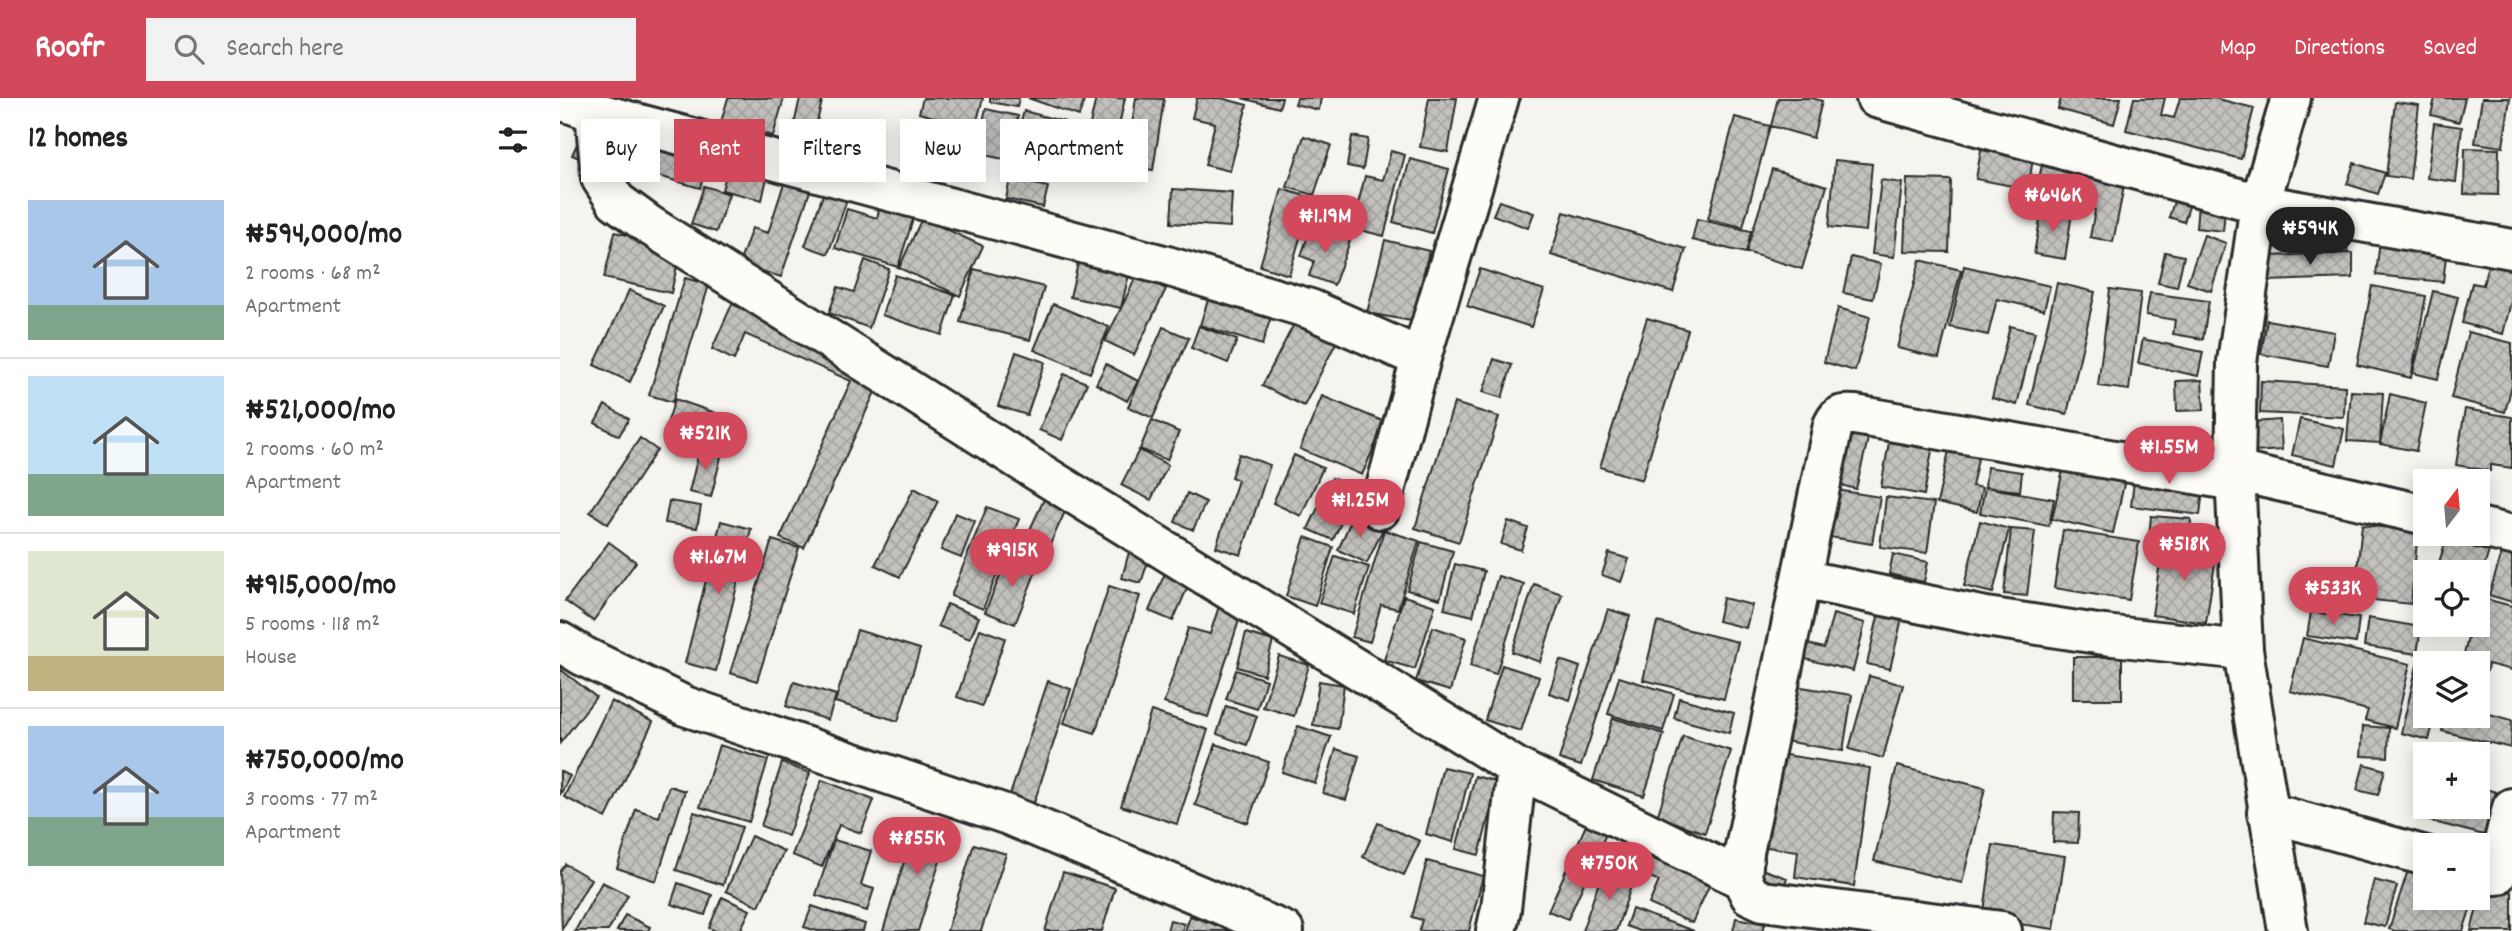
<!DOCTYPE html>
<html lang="en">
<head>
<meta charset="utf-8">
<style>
	:root { --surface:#fff; --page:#f2f2f2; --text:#222; --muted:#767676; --line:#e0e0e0; --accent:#d1495b }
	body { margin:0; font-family:Dekko,sans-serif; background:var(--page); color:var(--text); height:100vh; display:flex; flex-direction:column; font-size:26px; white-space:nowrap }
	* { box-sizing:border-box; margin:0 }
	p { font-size:23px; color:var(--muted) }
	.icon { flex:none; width:38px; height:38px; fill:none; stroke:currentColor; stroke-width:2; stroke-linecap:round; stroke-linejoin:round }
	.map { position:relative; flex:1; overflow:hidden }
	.drawer { display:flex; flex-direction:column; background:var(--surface); width:560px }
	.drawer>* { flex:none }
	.top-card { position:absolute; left:21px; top:21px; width:665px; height:63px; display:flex; gap:14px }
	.needle { width:46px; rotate:16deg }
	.tools { position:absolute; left:1853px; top:371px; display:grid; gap:14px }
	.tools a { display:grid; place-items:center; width:77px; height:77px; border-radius:0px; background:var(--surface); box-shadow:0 4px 18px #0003; font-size:35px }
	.price { position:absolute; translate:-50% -60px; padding:0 16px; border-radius:24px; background:var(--accent); color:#fff; font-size:23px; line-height:46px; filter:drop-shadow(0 2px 4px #0008) }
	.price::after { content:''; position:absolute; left:50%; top:42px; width:21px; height:16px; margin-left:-10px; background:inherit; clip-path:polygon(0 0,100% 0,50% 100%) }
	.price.on { background:#222; color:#fff }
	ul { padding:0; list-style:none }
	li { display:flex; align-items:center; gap:21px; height:175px; padding:0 28px }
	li+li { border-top:2px solid var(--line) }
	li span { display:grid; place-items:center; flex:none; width:196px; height:140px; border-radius:0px; color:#555 }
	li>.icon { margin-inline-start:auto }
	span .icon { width:84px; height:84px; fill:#fffc; stroke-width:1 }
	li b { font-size:30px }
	h2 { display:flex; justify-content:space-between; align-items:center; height:84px; padding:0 28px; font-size:30px }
	.tag { padding:0 24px; border-radius:0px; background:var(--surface); box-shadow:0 4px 18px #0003; font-size:24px; line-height:63px }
	.tag.on { background:var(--accent); color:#fff }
	header { display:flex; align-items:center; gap:42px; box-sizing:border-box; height:98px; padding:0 35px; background:var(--accent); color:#fff }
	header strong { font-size:33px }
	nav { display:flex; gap:38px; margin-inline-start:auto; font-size:24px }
	.search { width:490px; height:63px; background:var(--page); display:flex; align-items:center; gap:18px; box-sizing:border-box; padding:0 24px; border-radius:0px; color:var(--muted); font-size:26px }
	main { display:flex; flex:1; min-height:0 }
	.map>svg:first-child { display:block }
	.building { fill:url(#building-cross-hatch); stroke:#2b2b2b; stroke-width:2 }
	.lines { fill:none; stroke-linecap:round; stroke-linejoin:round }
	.street-casing { stroke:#2b2b2b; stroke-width:44 }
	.secondary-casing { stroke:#2b2b2b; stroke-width:44 }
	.street { stroke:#fdfcf7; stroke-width:38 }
	.secondary { stroke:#fdfcf7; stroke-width:38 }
</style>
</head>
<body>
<header>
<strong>Roofr</strong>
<div class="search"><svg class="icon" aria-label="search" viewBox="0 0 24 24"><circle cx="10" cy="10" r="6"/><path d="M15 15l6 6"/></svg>Search here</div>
<nav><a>Map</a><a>Directions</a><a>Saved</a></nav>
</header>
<main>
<section class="drawer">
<h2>12 homes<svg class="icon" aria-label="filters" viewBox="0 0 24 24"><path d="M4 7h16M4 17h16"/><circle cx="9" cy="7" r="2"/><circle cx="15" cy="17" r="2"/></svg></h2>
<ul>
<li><span style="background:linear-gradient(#a9c7e8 75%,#7fa58c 0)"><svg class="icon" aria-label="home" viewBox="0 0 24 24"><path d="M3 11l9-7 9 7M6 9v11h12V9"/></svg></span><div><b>₦594,000/mo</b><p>2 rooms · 68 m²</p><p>Apartment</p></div></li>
<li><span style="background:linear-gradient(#bfe0f5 70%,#7fa58c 0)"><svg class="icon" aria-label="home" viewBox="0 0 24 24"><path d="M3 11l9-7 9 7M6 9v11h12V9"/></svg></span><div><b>₦521,000/mo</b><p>2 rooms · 60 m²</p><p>Apartment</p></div></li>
<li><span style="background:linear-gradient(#dfe7d0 75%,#c2b280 0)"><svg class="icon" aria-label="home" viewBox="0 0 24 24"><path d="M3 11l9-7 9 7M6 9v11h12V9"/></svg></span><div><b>₦915,000/mo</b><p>5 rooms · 118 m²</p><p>House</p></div></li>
<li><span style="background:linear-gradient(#a9c7e8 65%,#7fa58c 0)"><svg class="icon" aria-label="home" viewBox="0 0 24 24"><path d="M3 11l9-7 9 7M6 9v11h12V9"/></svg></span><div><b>₦750,000/mo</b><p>3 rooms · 77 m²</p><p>Apartment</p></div></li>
</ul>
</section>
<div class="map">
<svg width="1952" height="833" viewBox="0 0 1952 833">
	<defs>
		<pattern id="building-cross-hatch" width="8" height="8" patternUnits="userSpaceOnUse" patternTransform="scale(1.75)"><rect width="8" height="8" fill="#c2c1be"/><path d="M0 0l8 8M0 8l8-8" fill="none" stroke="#a7a6a3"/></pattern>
	</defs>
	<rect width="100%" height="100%" fill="#f5f4ef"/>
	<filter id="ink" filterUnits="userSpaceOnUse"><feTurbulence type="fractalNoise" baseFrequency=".0143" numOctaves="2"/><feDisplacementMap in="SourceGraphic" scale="14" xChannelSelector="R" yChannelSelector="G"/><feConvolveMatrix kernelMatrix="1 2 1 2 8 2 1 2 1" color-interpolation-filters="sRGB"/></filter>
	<g filter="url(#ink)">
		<path class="building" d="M168 0H224L213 38 161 24Z
			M240 0 262 3 255 32 234 27Z
			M363 0H423L415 30 359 15Z
			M430 0H459L457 9 430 4Z
			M468 0H525L519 18Z
			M536 0H565L551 64 523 58Z
			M576 0 604 1 593 72 566 68Z
			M637 0H661L687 7 670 73 645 67 655 25 632 20Z
			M682 0H722L719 10Z
			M737 0H761L759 12 735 6Z
			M869 0H897L888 54 860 49Z
			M1218 0H1252L1262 3 1253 40 1211 28Z
			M1501 0H1561L1554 26 1498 11Z
			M1574 0H1605L1601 17 1614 20 1620 0H1654L1694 10 1681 61 1566 32Z
			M1875 0H1905L1899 24 1871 17Z
			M1922 0H1950L1943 49 1915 45Z
			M1835 4 1859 7 1850 81 1826 78Z
			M426 11 458 18 448 62 415 55Z
			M464 13 505 24 489 84 447 73Z
			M1175 19 1210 28 1183 129 1148 121Z
			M28 22 73 42 58 77 12 57Z
			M1874 25 1902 29 1896 84 1867 80Z
			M744 38 771 47 754 97 727 89Z
			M792 38 808 41 803 71 787 68Z
			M1905 50 1939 51 1938 97 1904 96Z
			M94 51 147 65 140 90 88 75Z
			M1421 52 1473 61 1468 91 1416 81Z
			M831 53 845 57 824 138 792 130 805 78 823 82Z
			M850 61 889 71 872 135 833 124Z
			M1275 62 1312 66 1306 133 1269 129Z
			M169 65 208 75 202 102 162 92Z
			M1794 65 1825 75 1818 96 1787 86Z
			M1482 67 1513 73 1566 78 1553 144 1530 139 1535 112 1475 100Z
			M1212 71 1267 88 1242 171 1186 154Z
			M226 79 252 87 221 179 179 166 192 130 208 135Z
			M450 81 488 89 483 109 446 101Z
			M1347 81 1391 82 1389 154 1344 153Z
			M1321 82 1342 85 1334 159 1312 156Z
			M144 88 169 96 156 134 131 126Z
			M266 88 289 96 268 156 245 148Z
			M1619 88 1634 93 1624 124 1609 119Z
			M613 91 672 95 670 129 611 125Z
			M722 91 752 100 729 177 700 168Z
			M1639 93 1667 95 1663 133 1636 130Z
			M758 102 786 110 780 129 753 122Z
			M939 103 974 115 968 130 933 117Z
			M321 104 355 115 338 169 275 150 287 111 317 120Z
			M1482 110 1512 115 1505 161 1474 156Z
			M1004 114 1126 151 1113 194 991 157Z
			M362 120 423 148 400 198 339 170Z
			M1714 120 1789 125 1787 155 1712 149Z
			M1137 121 1191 133 1186 155 1132 142Z
			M751 129 790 143 774 187 749 178 754 163 741 158Z
			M55 134 121 150 111 195 44 180Z
			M1644 137 1666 145 1651 193 1627 185Z
			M825 142 869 153 852 223 807 215Z
			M1820 142 1887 150 1883 184 1816 177Z
			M1605 154 1624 158 1617 189 1598 185Z
			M1793 155V180L1707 183V158Z
			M1931 155 1952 160V200L1943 236 1902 225 1912 185 1923 187Z
			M1291 159 1321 166 1313 201 1283 195Z
			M519 161 570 172 561 210 510 199Z
			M305 162 329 171 309 230 269 215 278 189 294 194Z
			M1360 162 1401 172 1379 260 1337 250Z
			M1404 168 1490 188 1484 212 1437 201 1428 237 1390 229Z
			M414 171 484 189 470 242 400 224Z
			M920 171 984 192 971 229 907 208Z
			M335 177 395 197 382 237 322 217Z
			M577 177 606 191 574 257 545 243Z
			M125 180 149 187 113 304 89 297Z
			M654 183 716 203 702 247 640 227Z
			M1497 185 1535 194 1507 316 1469 307Z
			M1812 188 1866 198 1851 280 1797 267Z
			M1550 191 1581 195 1569 292 1538 288Z
			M69 192 104 208 70 284 34 267Z
			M1873 193 1898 199 1878 281 1853 275Z
			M1590 195 1649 203 1643 241 1613 236 1615 222 1586 217Z
			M172 206 324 274 244 450 220 440 291 283 185 236 174 262 152 251Z
			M493 206 549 229 530 275 474 252Z
			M1278 210 1310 219 1295 273 1264 264Z
			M739 216 780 237 744 308 702 288Z
			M1087 220 1128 232 1082 382 1040 369Z
			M1707 222 1774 234 1768 268 1701 256Z
			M639 228 677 242 668 265 631 250Z
			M1450 228 1475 234 1457 307 1432 300Z
			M603 229 629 240 593 320 568 309Z
			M1908 234 1952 245V287L1945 314 1891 300Z
			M1583 241 1643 254 1638 278 1578 265Z
			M456 254 485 264 467 317 438 308Z
			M934 261 952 267 942 300 923 294Z
			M546 266 578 283 567 303 536 286Z
			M504 276 527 285 502 342 479 332Z
			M1642 282 1644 312 1617 313 1616 283Z
			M1701 283 1785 288 1784 319 1700 315Z
			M1791 293 1823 295 1820 345 1787 343Z
			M1830 296 1866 305 1856 353 1820 346Z
			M762 298 825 324 802 377 740 351Z
			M115 301 170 320 162 345 107 326Z
			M894 305 939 319 899 444 855 430Z
			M45 307 69 321 59 338 35 325Z
			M1905 311 1952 319V370L1931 367 1930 373 1896 367Z
			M1284 313 1313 320 1296 391 1266 383Z
			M1740 321 1784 331 1776 367 1732 357Z
			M592 322 619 334 607 362 580 351Z
			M1720 322 1722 352 1695 354 1693 324Z
			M1354 326 1376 330 1364 397 1321 389 1329 344 1351 348Z
			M1394 331 1423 338 1412 388 1422 390 1417 414 1377 405Z
			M80 340 97 352 48 426 30 414Z
			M140 350 162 355 151 399 129 394Z
			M1508 350 1569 364 1553 435 1492 421Z
			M579 352 608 367 591 402 561 387Z
			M679 356 710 367 681 457 656 449 678 382 671 379Z
			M734 357 763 370 741 418 713 405Z
			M1577 359 1646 367 1640 417 1571 408Z
			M1427 369 1462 374 1460 393 1425 389Z
			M772 380 797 391 773 442 748 431Z
			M1425 389 1494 401 1489 428 1420 415Z
			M354 390 378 403 340 479 315 467Z
			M1277 392 1320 399 1312 446 1270 439Z
			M487 395 509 405 481 466 459 455Z
			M627 395 646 404 633 432 615 424Z
			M1326 399 1374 405 1367 455 1320 449Z
			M109 403 141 408 137 430 105 425Z
			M427 409 459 421 423 511 391 498Z
			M395 415 415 423 401 460 381 452Z
			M793 418 823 431 807 465 778 452Z
			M1591 418 1631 421 1630 442 1589 439Z
			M161 423 191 431 156 573 125 565Z
			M948 423 968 430 961 452 941 446Z
			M1420 423 1449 431 1433 495 1404 488Z
			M1802 427 1858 433 1851 506 1794 500Z
			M1950 428 1952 429V504L1929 497Z
			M1451 431 1475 433 1467 498 1444 496Z
			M1936 431 1918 488V474H1876L1888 436H1918Z
			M824 432 859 443 838 511 821 507 810 544 792 539Z
			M1503 432 1579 444 1569 502 1494 490Z
			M745 439 773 449 755 508 726 498Z
			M212 442 239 450 197 583 170 575Z
			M49 444 76 464 33 523 5 503Z
			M861 444 893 453 880 501 847 492Z
			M1603 444 1657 452 1646 525 1592 517Z
			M569 454 589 460 581 485 562 480Z
			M1049 455 1069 461 1061 484 1042 477Z
			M449 456 478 468 455 526 425 514Z
			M1333 456 1368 464 1364 484 1329 476Z
			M775 458 809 469 794 516 759 505Z
			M895 466 924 473 913 518 884 511Z
			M608 468 632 479 613 523 589 513Z
			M1750 476H1767L1768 496 1751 497Z
			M938 478 964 486 936 576 910 568Z
			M974 486 1002 496 980 564 952 554Z
			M549 488 580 498 535 635 504 625Z
			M844 498 875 508 855 571 824 562Z
			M1918 499 1952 508V572L1928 566 1927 573 1918 571V565H1902L1911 527H1918Z
			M1163 500 1192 507 1186 530 1158 523Z
			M660 505 682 513 648 619 604 605 628 530 650 536Z
			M387 506 419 519 410 541 378 528Z
			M1321 506 1344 512 1330 571 1307 566Z
			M1048 511 1070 518 1021 668 999 661Z
			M1751 514 1799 520 1796 545 1747 538Z
			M1273 516 1305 525 1293 573 1222 555 1244 545 1264 550Z
			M1808 520 1861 529 1857 556 1804 548Z
			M1097 524 1178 544 1164 601 1083 582Z
			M873 529 906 540 890 593 856 583Z
			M420 531 445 540 422 608 397 599Z
			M297 532 360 551 338 623 275 604Z
			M686 535 713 543 704 577 677 569Z
			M1743 540 1850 566 1835 630 1805 622 1808 612 1730 593Z
			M719 558 749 567 734 618 703 609Z
			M1513 559H1562V601H1513Z
			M1859 559 1886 565H1866V618H1875L1869 642 1841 635Z
			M1000 562 1020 569 1010 602 989 595Z
			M942 567 979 579 961 633 925 622Z
			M0 571 36 599 0 645Z
			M676 572 706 582 697 611 666 601Z
			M1309 578 1343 587 1323 660 1289 651Z
			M1059 579 1114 596 1103 633 1048 616Z
			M488 583 511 591 474 705 450 697Z
			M759 583 784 587 778 631 753 627Z
			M234 584 276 597 268 622 226 608Z
			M1223 586 1292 597 1283 653 1213 641Z
			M1119 600 1174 615 1169 635 1114 620Z
			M51 603 93 624 46 720 4 699Z
			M666 608 697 618 687 647 657 636Z
			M591 613 648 632 617 726 561 708Z
			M1918 613 1952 622 1951 650 1882 633 1886 618H1918Z
			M1053 620 1104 636 1084 698 1033 682Z
			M738 628 771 639 755 685 722 674Z
			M1803 628 1829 630 1828 659 1801 658Z
			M1123 638 1171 653 1145 735 1097 719Z
			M656 646 709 664 688 725 635 707Z
			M159 647 208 662 189 724 140 709Z
			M776 651 799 658 786 702 763 695Z
			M1219 656 1310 670 1294 788 1235 779 1238 753 1206 749Z
			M222 665 250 675 228 738 201 728Z
			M1804 666 1825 672 1818 697 1797 692Z
			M1337 668 1425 690 1402 785 1314 763Z
			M883 669 910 675 893 744 866 736Z
			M0 673 10 678 0 697Z
			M915 678 938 684 919 757 896 751Z
			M262 682 314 702 301 735 279 727 262 769 232 757Z
			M109 688 125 693 96 783 57 770 76 711 99 719Z
			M1918 689 1936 694 1924 737 1862 721 1866 708 1918 709Z
			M134 714 182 729 163 787 116 772Z
			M1494 714 1519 715 1518 745 1493 744Z
			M357 721 390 731 358 833H323Z
			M818 725 860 743 844 777 803 759Z
			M1026 727 1046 736 1008 821 988 813Z
			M191 738 224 753 199 808 166 793Z
			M274 742 311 753 301 787 314 791 307 813 256 797Z
			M414 746 446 756 421 833H387Z
			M1433 747 1505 758 1494 831 1423 821Z
			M1084 757 1150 786 1132 825 1089 806 1099 783 1077 773Z
			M867 763 923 778 909 833H859L862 822 852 819Z
			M5 766 31 781 2 831 0 773Z
			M1850 766 1866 771V800H1914L1903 833H1835L1829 831Z
			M1193 768 1227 780 1219 803Z
			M1044 770 1074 780 1056 833H1022Z
			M503 774 555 790 542 833H485Z
			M1814 782 1837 788 1825 829 1803 824Z
			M42 784 68 797 48 833H15Z
			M118 785 152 797 145 817 111 806Z
			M1923 786 1952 794V833H1911Z
			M162 799 190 812 180 833H156L149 830Z
			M252 808 305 826 303 833H257L244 829Z
			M1072 811 1134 833H1079L1066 828Z
			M65 817 90 829 88 833H57Z
			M630 818 676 833H625Z
			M1176 820 1205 826 1203 833H1173Z
			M610 822 624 826 622 833H607Z"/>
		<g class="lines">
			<defs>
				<path id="street" d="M1316 0 1700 106 1952 151
					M0 2 35 14 607 168 750 211 861 260
					M35 14 41 80 56 103 89 127 485 378 957 670 1182 781
					M1675 373 1866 417
					M820 411 861 260 939 0
					M1918 429 1952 437
					M1241 481 1426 519 1544 537 1683 552
					M0 544 23 558 125 608 448 717 724 833
					M1707 714 1866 758
					M1936 777 1952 710
					M936 833 941 811 957 670
					M1442 833 1203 803 1190 797 1182 781 1184 754 1273 327C1278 316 1283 316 1295 317L1675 383"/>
				<path id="secondary" d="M1728 833 1683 552 1675 373 1677 264 1700 106 1731 0"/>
			</defs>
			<use href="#street" class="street-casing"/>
			<use href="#secondary" class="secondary-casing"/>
			<use href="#street" class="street"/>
			<use href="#secondary" class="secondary"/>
		</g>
	</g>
</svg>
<div class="tools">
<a><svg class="needle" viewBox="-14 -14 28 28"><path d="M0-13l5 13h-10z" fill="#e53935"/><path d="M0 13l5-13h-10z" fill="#767676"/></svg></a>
<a><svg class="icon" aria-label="locate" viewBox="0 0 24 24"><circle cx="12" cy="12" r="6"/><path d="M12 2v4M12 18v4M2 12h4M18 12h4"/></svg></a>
<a><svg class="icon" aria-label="layers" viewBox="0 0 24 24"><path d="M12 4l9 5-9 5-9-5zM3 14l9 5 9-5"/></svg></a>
<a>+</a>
<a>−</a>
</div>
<b class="price" style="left:1493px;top:136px">₦646K</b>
<b class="price" style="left:765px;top:157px">₦1.19M</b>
<b class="price on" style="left:1750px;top:169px">₦594K</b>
<b class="price" style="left:145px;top:374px">₦521K</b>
<b class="price" style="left:1609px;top:388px">₦1.55M</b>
<b class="price" style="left:800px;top:441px">₦1.25M</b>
<b class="price" style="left:1624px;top:485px">₦518K</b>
<b class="price" style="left:452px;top:491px">₦915K</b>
<b class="price" style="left:158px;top:498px">₦1.67M</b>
<b class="price" style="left:1773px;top:529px">₦533K</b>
<b class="price" style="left:357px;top:779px">₦855K</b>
<b class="price" style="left:1049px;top:804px">₦750K</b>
<div class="top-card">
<a class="tag">Buy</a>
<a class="tag on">Rent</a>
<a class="tag">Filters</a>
<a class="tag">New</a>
<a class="tag">Apartment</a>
</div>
</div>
</main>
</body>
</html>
